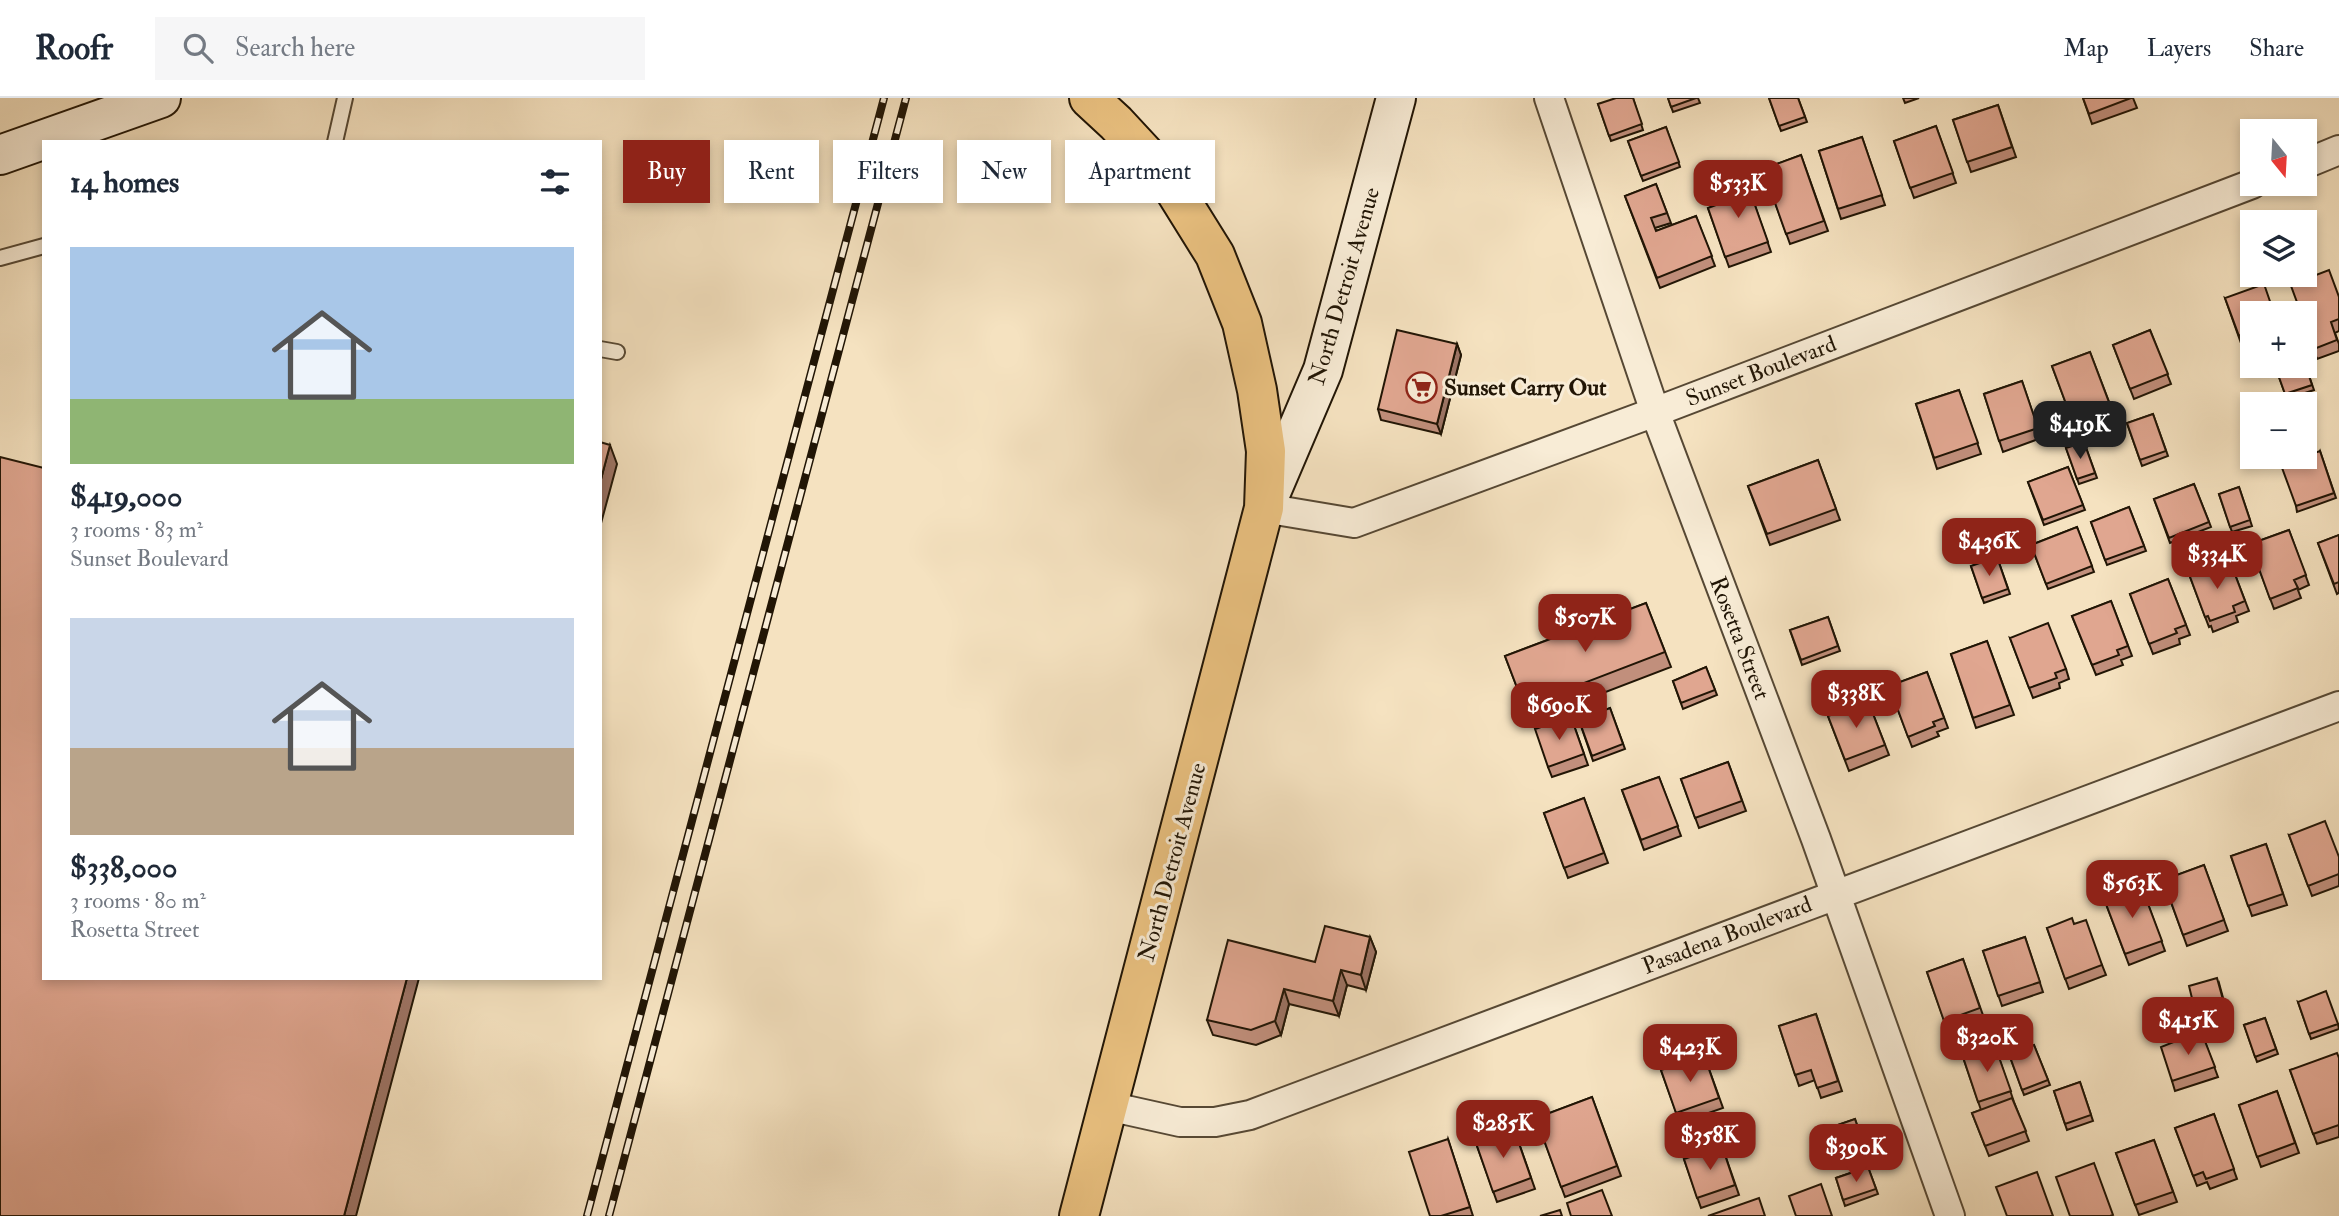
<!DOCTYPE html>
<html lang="en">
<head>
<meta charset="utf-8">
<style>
	:root { --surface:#fff; --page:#f6f6f7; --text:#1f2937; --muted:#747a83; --line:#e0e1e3; --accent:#8f2418 }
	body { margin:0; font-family:"IM FELL Double Pica",serif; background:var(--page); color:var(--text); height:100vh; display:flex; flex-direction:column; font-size:26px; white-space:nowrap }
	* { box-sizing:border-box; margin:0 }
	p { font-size:23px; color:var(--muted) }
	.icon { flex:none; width:38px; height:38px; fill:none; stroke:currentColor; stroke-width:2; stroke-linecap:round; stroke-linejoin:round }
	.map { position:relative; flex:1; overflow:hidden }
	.panel { position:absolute; left:42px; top:42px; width:560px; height:840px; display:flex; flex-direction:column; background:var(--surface); border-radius:0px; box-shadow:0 4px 10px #0003 }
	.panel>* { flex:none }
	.banner { position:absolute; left:623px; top:42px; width:665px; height:63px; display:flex; gap:14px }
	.needle { width:46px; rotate:162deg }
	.buttons { position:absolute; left:2240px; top:21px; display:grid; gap:14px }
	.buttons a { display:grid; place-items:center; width:77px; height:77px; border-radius:0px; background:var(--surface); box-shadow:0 4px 10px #0003; font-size:35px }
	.price { position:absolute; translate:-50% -60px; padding:0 16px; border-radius:14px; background:var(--accent); color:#fff; font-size:23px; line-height:46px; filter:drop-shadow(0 2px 4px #0008) }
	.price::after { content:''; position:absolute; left:50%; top:42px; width:21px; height:16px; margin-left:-10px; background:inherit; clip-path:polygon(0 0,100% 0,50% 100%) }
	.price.on { background:#222; color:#fff }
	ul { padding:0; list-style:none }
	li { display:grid; align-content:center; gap:14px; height:371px; padding:0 28px }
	li span { display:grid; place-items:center; height:217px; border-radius:0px; color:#555 }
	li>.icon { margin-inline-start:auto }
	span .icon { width:126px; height:126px; fill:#fffc; stroke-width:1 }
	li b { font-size:30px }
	h2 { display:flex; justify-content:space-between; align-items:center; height:84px; padding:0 28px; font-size:30px }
	.tag { padding:0 24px; border-radius:0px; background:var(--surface); box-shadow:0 4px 10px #0003; font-size:24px; line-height:63px }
	.tag.on { background:var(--accent); color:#fff }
	header { display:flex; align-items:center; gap:42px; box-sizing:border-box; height:98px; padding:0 35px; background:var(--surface); border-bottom:2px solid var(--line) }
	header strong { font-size:33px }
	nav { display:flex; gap:38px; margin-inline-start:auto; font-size:24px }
	.search { width:490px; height:63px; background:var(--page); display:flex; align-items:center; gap:18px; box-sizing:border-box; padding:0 24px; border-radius:0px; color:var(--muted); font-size:26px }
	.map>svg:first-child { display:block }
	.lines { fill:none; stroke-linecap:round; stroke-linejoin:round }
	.lane-casing { stroke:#564834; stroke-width:18 }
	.street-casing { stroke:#564834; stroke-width:32 }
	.secondary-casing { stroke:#211505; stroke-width:42 }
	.primary-casing { stroke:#211505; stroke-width:42 }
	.lane { stroke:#f8ecd6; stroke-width:14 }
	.street { stroke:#f8ecd6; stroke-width:28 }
	.secondary { stroke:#f8ecd6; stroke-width:38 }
	.primary { stroke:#eac180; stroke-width:38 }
	.rail-casing { stroke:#211505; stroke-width:8 }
	.rail { stroke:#f8ecd6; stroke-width:5; stroke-dasharray:16; stroke-linecap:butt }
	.wall { fill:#c18f7c; stroke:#211505; stroke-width:2 }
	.shaded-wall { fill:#9d7465; stroke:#211505; stroke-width:2 }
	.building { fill:#e0a690; stroke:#211505; stroke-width:2 }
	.labels { text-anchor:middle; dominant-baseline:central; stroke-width:6; stroke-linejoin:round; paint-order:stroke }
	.street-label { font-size:23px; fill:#211505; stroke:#f8ecd6 }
	.poi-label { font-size:23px; font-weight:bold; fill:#211505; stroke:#f8ecd6; text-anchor:start }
</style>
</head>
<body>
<header>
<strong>Roofr</strong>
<div class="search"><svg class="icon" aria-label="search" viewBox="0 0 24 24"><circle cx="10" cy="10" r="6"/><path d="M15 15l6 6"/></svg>Search here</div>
<nav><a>Map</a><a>Layers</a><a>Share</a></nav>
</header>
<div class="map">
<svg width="2339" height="1118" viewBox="0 0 2339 1118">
	<rect width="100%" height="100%" fill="#f5e2c0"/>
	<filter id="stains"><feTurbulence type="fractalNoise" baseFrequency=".00286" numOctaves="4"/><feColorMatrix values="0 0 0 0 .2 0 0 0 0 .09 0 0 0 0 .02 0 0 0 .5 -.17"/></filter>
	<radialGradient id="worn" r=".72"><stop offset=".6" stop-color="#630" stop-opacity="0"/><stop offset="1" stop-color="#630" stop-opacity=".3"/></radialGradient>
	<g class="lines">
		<defs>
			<path id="lane" d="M335 44 345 0
				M0 160 44 148
				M600 251 617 254"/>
			<path id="street" d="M1549 0 1655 314 1816 741 1950 1118
				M2305 66 2339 52
				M1264 410 1354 425 1655 314 2252 86
				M1108 1008 1180 1024H1215L1250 1017 2339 608"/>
			<path id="secondary" d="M0 57 161 0
				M1265 408 1323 272 1396 0"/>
			<path id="primary" d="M1079 1118 1264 410 1266 353 1257 292 1242 225 1215 157 1167 80 1116 25 1089 0"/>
		</defs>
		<use href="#lane" class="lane-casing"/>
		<use href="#street" class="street-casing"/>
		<use href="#secondary" class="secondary-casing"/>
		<use href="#primary" class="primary-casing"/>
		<use href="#lane" class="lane"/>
		<use href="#street" class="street"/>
		<use href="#secondary" class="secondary"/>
		<use href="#primary" class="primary"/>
		<defs>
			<path id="rail" d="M587 1118 884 0
				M609 1118 906 0"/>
		</defs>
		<use href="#rail" class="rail-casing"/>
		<use href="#rail" class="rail"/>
	</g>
	<path class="wall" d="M1633 0 1643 32 1611 43 1598 6Z
		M1668 0H1698L1700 5 1673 14Z
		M1769 0H1798L1807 24 1781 33Z
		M1903 0H1919L1905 5Z
		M2083 0H2133L2137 10 2092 26Z
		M1998 7 2016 59 1971 74 1953 22Z
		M1936 28 1956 85 1914 100 1894 43Z
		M1666 29 1680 69 1643 83 1628 43Z
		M1862 39 1885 107 1841 121 1819 53Z
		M1801 57 1828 133 1790 146 1763 71Z
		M1745 79 1771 154 1729 169 1708 110 1732 101Z
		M1656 86 1671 125 1655 130 1656 133 1696 118 1715 168 1660 190 1625 98Z
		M2311 179 2339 199V233L2335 235 2339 246V253L2317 261 2305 226Z
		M2225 200 2252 215V245L2242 248Z
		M2150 232 2171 286 2134 301 2113 247Z
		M1457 246 1461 257 1441 336 1381 322 1378 311Z
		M2090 254 2114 317 2076 332 2052 268Z
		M2305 266 2314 292 2287 301 2275 268Z
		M2022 283 2041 340 2003 354 1984 296Z
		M1959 292 1981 356 1937 371 1916 306Z
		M2153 316 2168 358 2142 368 2127 325Z
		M2084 344 2097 380 2079 386 2066 350Z
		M2320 353 2336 400 2297 414 2296 408Z
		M1818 362 1840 422 1770 447 1748 388Z
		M2068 369 2085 412 2044 427 2028 384Z
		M2194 386 2211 429 2170 445 2154 401Z
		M2239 389 2252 428 2232 434 2219 396Z
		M2129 409 2146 453 2107 467 2091 424Z
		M2077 429 2094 474 2048 491 2031 447Z
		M2289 432 2309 487 2298 492 2301 500 2274 511 2250 446Z
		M2339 437V495L2337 496 2318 445Z
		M1997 459 2010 496 1984 505 1971 468Z
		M2231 466 2249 513 2236 518 2238 524 2213 534 2211 528 2209 529 2189 476 2214 473Z
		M2168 481 2190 537 2179 541 2180 546 2153 556 2130 496Z
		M2111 503 2132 558 2121 562 2123 567 2096 577 2072 518Z
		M1646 505 1671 569 1530 623 1505 558Z
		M1828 519 1840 553 1802 567 1790 532Z
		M2010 540 2066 571 2069 581 2059 585 2060 590 2033 600Z
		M1987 543 2014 617 1976 630 1951 556Z
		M1706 569 1717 597 1683 611 1673 583Z
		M1927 574 1948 630 1937 634 1939 638 1912 649 1889 588Z
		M1868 603 1889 657 1849 673 1828 618Z
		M1610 610 1625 651 1593 663 1579 622Z
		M1571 619 1588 667 1552 679 1548 669Z
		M1728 664 1746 713 1699 730 1681 681Z
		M1659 679 1681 738 1644 752 1622 692Z
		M1584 700 1608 765 1568 780 1544 715Z
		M2289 737 2339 759V788L2312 798Z
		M2266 746 2287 807 2252 818 2231 758Z
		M2204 767 2228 833 2187 848 2163 782Z
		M2103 798 2134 801 2145 798 2165 853 2129 867Z
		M2074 826 2102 867 2106 877 2069 891 2047 830Z
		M1370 839 1376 854 1366 892 1347 887 1339 918 1289 906 1281 937 1256 947 1213 937 1207 922 1315 864Z
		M2025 839 2043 894 2002 908 1983 853Z
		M1963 861 1984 920 1948 933 1927 874Z
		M2219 885 2229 922 2200 930 2198 925Z
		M2298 904 2338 926 2339 931 2311 941Z
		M1816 916 1842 993 1821 1000 1815 982 1799 988 1779 928Z
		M2265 920 2278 956 2257 964 2244 927Z
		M2201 933 2218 979 2175 993 2172 983Z
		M2034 947 2050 987 2024 997 2009 956Z
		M1995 948 2014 1004 2029 1043 1989 1058 1972 1015 1981 1012 1963 959Z
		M1704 957 1723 1010 1680 1025 1661 972Z
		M2339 960V1039L2317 1046 2290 972Z
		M2080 984 2093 1023 2067 1032 2054 993Z
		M2277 993 2299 1055 2261 1069 2239 1007Z
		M1592 999 1621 1078 1565 1099 1536 1020Z
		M2214 1016 2237 1081 2210 1091 2207 1084 2197 1088 2175 1030Z
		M1855 1021 1868 1059 1836 1070 1823 1032Z
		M1514 1031 1535 1091 1497 1104 1476 1045Z
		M1448 1041 1473 1118H1430Z
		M2154 1042 2177 1104 2139 1117 2116 1055Z
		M1722 1048 1739 1097 1701 1110 1684 1061Z
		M1868 1069 1878 1096 1845 1108 1836 1080Z"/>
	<path class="shaded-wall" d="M1457 246 1461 257 1441 336 1437 326Z
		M610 347 617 366 600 429V385Z
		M1370 839 1376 854 1366 892 1361 877Z
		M1341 872 1347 887 1339 918 1333 903Z
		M407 880H419L356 1118H344Z
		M1284 891 1289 906 1281 937 1275 923Z"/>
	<path class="building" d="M1616 0H1633L1642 26 1609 38 1598 6Z
		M1668 0H1696L1671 9Z
		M1769 0H1798L1805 19 1779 28Z
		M2083 0H2131L2089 16Z
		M1998 7 2012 49 1967 64 1953 22Z
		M1936 28 1953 75 1910 90 1894 43Z
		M1666 29 1679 64 1641 78 1628 43Z
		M1862 39 1882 97 1838 111 1819 53Z
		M1801 57 1824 123 1786 136 1763 71Z
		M1745 79 1768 144 1725 159 1708 110 1732 101 1727 85Z
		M1656 86 1667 115 1651 120 1656 133 1696 118 1712 158 1657 180 1625 98Z
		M2305 161 2311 179 2329 172 2339 199V221L2331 224 2337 242 2314 251 2305 226V215H2301L2287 177H2305Z
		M2264 186 2274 215H2252V233L2239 238 2225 200Z
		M1397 232 1457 246 1437 326 1378 311Z
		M2150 232 2168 276 2130 291 2113 247Z
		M2090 254 2110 307 2072 322 2052 268Z
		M2305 266 2312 287 2285 296 2275 268H2305Z
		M2022 283 2038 330 1999 343 1984 296Z
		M1959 292 1978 345 1934 360 1916 306Z
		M2153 316 2166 353 2140 362 2127 325Z
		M600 344 610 347 600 385Z
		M2084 344 2095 375 2077 381 2066 350Z
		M2320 353 2334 395 2296 408 2281 367Z
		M0 359 44 370V880H407L344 1118H0Z
		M1818 362 1836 411 1767 436 1748 388Z
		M2068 369 2083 407 2043 422 2028 384Z
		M2194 386 2209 424 2169 440 2154 401Z
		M2239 389 2250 422 2230 429 2219 396Z
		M2129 409 2144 448 2105 462 2091 424Z
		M2077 429 2092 468 2046 486 2031 447Z
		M2289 432 2306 477 2294 482 2298 490 2270 501 2250 446Z
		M2339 437V484L2334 486 2318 445Z
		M1997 459 2008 491 1982 500 1971 468Z
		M2231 466 2245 503 2233 508 2235 514 2210 523 2208 518 2205 519 2189 476 2212 467 2214 473Z
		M2168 481 2186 527 2175 531 2177 535 2149 546 2130 496Z
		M2111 503 2128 548 2117 552 2119 557 2092 567 2072 518Z
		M1646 505 1665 554 1524 608 1505 558Z
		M1828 519 1838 548 1801 562 1790 532Z
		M2048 525 2066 571 2055 575 2057 580 2029 590 2010 540Z
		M1987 543 2010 607 1973 620 1951 556Z
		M1706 569 1715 592 1681 605 1673 583Z
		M1927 574 1944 620 1933 624 1935 628 1908 639 1889 588Z
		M1868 603 1885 647 1845 662 1828 618Z
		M1610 610 1623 646 1592 658 1579 622Z
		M1571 619 1584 656 1548 669 1535 631Z
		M1728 664 1742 703 1695 720 1681 681Z
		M1659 679 1678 728 1641 742 1622 692Z
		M1584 700 1604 755 1564 770 1544 715Z
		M2325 723 2339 759V776L2308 788 2289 737Z
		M2266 746 2283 796 2248 808 2231 758Z
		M2204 767 2224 822 2183 837 2163 782Z
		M2129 788 2134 801 2145 798 2162 843 2125 856 2103 798Z
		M2072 820 2074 826 2086 822 2102 867 2065 881 2047 830Z
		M1325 828 1370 839 1361 877 1341 872 1333 903 1284 891 1275 923 1251 932 1207 922 1228 842 1315 864Z
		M2025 839 2040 884 1998 898 1983 853Z
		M1963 861 1980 910 1944 923 1927 874Z
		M2217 880 2227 916 2198 925 2189 888Z
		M2326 893 2338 926 2309 936 2298 904Z
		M1816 916 1838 983 1817 990 1811 972 1795 977 1779 928Z
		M2265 920 2276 951 2255 959 2244 927Z
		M2201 933 2215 969 2172 983 2161 949Z
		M2034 947 2048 982 2022 992 2009 956Z
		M1995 948 2011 993 1978 1004 1963 959Z
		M2337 955 2339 960V1027L2313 1036 2290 972Z
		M1704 957 1719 1000 1676 1015 1661 972Z
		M2080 984 2091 1017 2065 1026 2054 993Z
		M2277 993 2295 1045 2257 1059 2239 1007Z
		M1592 999 1617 1068 1561 1089 1536 1020Z
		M2012 1000 2026 1033 1985 1048 1972 1015Z
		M2214 1016 2234 1071 2206 1081 2203 1074 2193 1078 2175 1030Z
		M1855 1021 1866 1054 1834 1065 1823 1032Z
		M1514 1031 1531 1080 1493 1094 1476 1045Z
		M1448 1041 1470 1109 1441 1118H1430L1409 1054Z
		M2154 1042 2173 1094 2135 1107 2116 1055Z
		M1722 1048 1735 1087 1697 1100 1684 1061Z
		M2094 1065 2113 1117 2110 1118H2070L2056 1079Z
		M1868 1069 1876 1091 1843 1102 1836 1080Z
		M2037 1074 2053 1118H2007L1996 1089Z
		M1821 1086 1832 1118H1796L1789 1098Z
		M1602 1092 1612 1118H1571L1567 1105Z
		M1759 1100 1765 1118H1708Z
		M1560 1112 1562 1118H1540Z"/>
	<defs>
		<symbol id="supermarket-ring" viewBox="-11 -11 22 22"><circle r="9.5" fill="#f8ecd6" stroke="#8f2418" stroke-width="1.5"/><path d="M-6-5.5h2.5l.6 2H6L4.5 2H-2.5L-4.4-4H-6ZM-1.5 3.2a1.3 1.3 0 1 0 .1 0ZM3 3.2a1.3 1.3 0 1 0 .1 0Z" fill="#8f2418"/></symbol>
	</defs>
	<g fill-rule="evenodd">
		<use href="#supermarket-ring" x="1404" y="272" width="35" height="35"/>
	</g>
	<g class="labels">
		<g class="street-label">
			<text transform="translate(1344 188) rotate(-74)">North Detroit Avenue</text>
			<text transform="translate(1761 273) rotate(-21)">Sunset Boulevard</text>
			<text transform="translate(1740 540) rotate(69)">Rosetta Street</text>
			<text transform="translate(1172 764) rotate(-75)">North Detroit Avenue</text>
			<text transform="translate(1727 837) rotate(-21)">Pasadena Boulevard</text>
		</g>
		<g class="poi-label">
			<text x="1444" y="289">Sunset Carry Out</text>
		</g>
	</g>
	<rect width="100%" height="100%" filter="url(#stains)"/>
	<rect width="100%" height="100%" fill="url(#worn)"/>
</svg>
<div class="buttons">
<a><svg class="needle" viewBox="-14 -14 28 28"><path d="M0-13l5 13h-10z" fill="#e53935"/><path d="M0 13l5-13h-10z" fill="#747a83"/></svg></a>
<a><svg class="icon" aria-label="layers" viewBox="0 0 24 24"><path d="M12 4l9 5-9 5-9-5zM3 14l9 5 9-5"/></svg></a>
<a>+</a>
<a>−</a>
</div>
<b class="price" style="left:1738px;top:122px">$533K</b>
<b class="price on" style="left:2080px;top:363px">$419K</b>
<b class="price" style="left:1989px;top:480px">$436K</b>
<b class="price" style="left:2217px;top:493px">$334K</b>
<b class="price" style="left:1585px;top:556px">$507K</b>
<b class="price" style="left:1856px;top:632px">$338K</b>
<b class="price" style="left:1559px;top:644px">$690K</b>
<b class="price" style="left:2132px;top:822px">$563K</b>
<b class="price" style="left:2188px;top:959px">$415K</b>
<b class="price" style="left:1987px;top:976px">$320K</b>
<b class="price" style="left:1690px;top:986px">$423K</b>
<b class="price" style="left:1503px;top:1062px">$285K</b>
<b class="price" style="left:1710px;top:1074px">$358K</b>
<b class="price" style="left:1856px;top:1086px">$390K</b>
<div class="banner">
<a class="tag on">Buy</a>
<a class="tag">Rent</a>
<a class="tag">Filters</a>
<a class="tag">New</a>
<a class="tag">Apartment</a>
</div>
<section class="panel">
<h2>14 homes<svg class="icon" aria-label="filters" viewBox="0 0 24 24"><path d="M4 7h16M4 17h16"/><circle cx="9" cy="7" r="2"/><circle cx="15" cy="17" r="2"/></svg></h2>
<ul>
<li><span style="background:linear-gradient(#a9c7e8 70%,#8fb573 0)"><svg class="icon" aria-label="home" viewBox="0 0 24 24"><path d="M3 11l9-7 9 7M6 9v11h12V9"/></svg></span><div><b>$419,000</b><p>3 rooms · 83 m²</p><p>Sunset Boulevard</p></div></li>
<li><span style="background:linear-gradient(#c9d6e8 60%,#b9a48a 0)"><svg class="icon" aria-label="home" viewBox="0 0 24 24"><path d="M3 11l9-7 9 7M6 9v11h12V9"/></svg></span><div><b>$338,000</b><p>3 rooms · 80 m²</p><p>Rosetta Street</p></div></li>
</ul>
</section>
</div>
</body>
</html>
